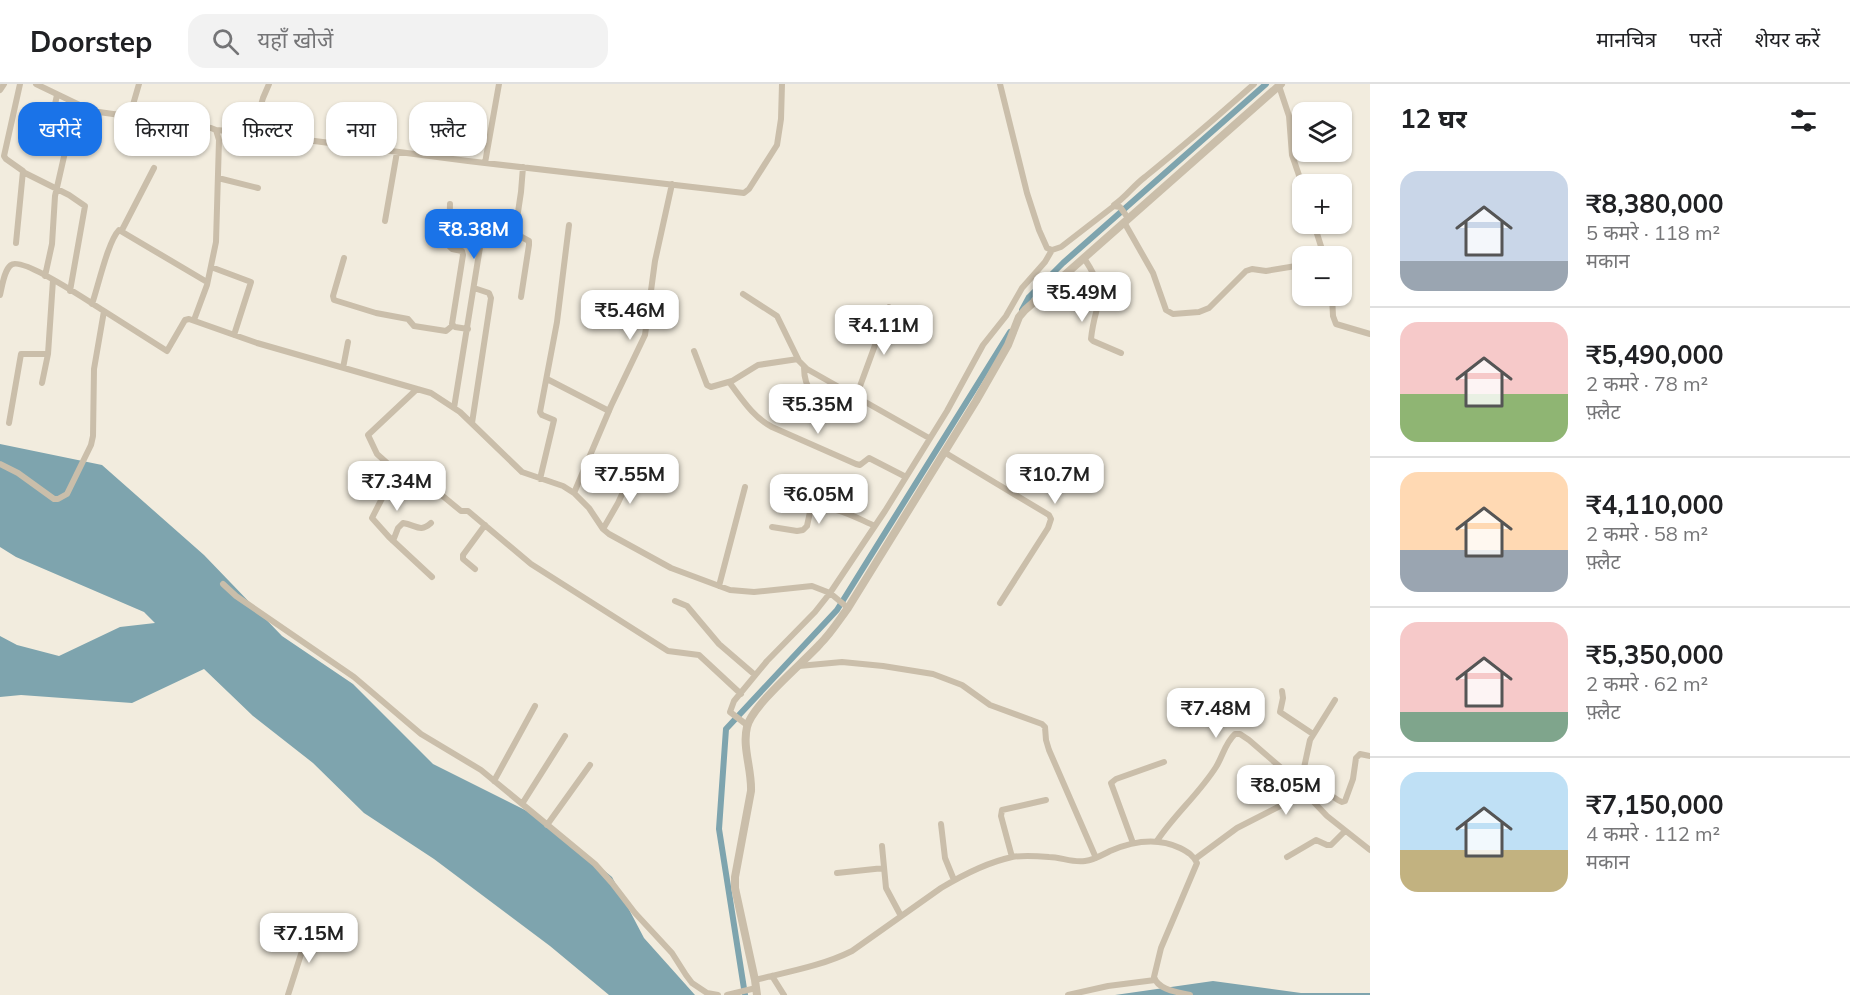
<!DOCTYPE html>
<html lang="hi">
<head>
<meta charset="utf-8">
<style>
	:root { --surface:#fff; --page:#f2f2f2; --text:#202124; --muted:#757577; --line:#e0e0e0; --accent:#1a73e8 }
	body { margin:0; font-family:Mulish,"Noto Sans Devanagari",sans-serif; background:var(--page); color:var(--text); height:100vh; display:flex; flex-direction:column; font-size:22px; white-space:nowrap }
	* { box-sizing:border-box; margin:0 }
	p { font-size:20px; color:var(--muted) }
	.icon { flex:none; width:33px; height:33px; fill:none; stroke:currentColor; stroke-width:2; stroke-linecap:round; stroke-linejoin:round }
	.map { position:relative; flex:1; overflow:hidden }
	.side { display:flex; flex-direction:column; background:var(--surface); width:480px }
	.side>* { flex:none }
	.top-card { position:absolute; left:18px; top:18px; width:570px; height:54px; display:flex; gap:12px }
	.tools { position:absolute; left:1292px; top:18px; display:grid; gap:12px }
	.tools a { display:grid; place-items:center; width:60px; height:60px; border-radius:12px; background:var(--surface); box-shadow:0 2px 4px #0004; font-size:30px }
	.price { position:absolute; translate:-50% -51px; padding:0 14px; border-radius:12px; background:#fff; color:#222; font-size:20px; line-height:39px; filter:drop-shadow(0 2px 3px #0008) }
	.price::after { content:''; position:absolute; left:50%; top:36px; width:18px; height:14px; margin-left:-9px; background:inherit; clip-path:polygon(0 0,100% 0,50% 100%) }
	.price.on { background:var(--accent); color:#fff }
	ul { padding:0; list-style:none }
	li { display:flex; align-items:center; gap:18px; height:150px; padding:0 30px }
	li+li { border-top:2px solid var(--line) }
	li span { display:grid; place-items:center; flex:none; width:168px; height:120px; border-radius:18px; color:#555 }
	li>.icon { margin-inline-start:auto }
	span .icon { width:72px; height:72px; fill:#fffc; stroke-width:1 }
	li b { font-size:26px }
	h2 { display:flex; justify-content:space-between; align-items:center; height:72px; padding:0 30px; font-size:26px }
	.pill { padding:0 21px; border-radius:18px; background:var(--surface); box-shadow:0 2px 4px #0004; font-size:21px; line-height:54px }
	.pill.on { background:var(--accent); color:#fff }
	header { display:flex; align-items:center; gap:36px; box-sizing:border-box; height:84px; padding:0 30px; background:var(--surface); border-bottom:2px solid var(--line) }
	header strong { font-size:28px }
	nav { display:flex; gap:33px; margin-inline-start:auto; font-size:21px }
	.search { width:420px; height:54px; background:var(--page); display:flex; align-items:center; gap:15px; box-sizing:border-box; padding:0 21px; border-radius:18px; color:var(--muted); font-size:22px }
	main { display:flex; flex:1; min-height:0 }
	.map>svg:first-child { display:block }
	.water { fill:#7ea4ae }
	.lines { fill:none; stroke-linecap:round; stroke-linejoin:round }
	.canal { stroke:#7ea4ae; stroke-width:6 }
	.minor { stroke:#cabeaa; stroke-width:6 }
	.tertiary { stroke:#cabeaa; stroke-width:8 }
</style>
</head>
<body>
<header>
<strong>Doorstep</strong>
<div class="search"><svg class="icon" aria-label="search" viewBox="0 0 24 24"><circle cx="10" cy="10" r="6"/><path d="M15 15l6 6"/></svg>यहाँ खोजें</div>
<nav><a>मानचित्र</a><a>परतें</a><a>शेयर करें</a></nav>
</header>
<main>
<div class="map">
<svg width="1370" height="911" viewBox="0 0 1370 911">
	<rect width="100%" height="100%" fill="#f2ecde"/>
	<path class="water" d="M0 360 102 381 204 471 282 552 353 600 433 680 539 733 612 793 644 854 695 911H609L550 862 434 775 364 729 313 679 253 632 204 585 132 619 21 611 0 613V552L17 561 59 572 120 543 155 539 144 528 16 473 0 463Z
		M1213 897 1301 909H1370V911H1115Z"/>
	<g class="lines">
		<path class="canal" d="M1022 226 1029 213 1063 179 1266 0
			M745 911 719 745 726 645 837 526 1010 248"/>
		<path class="minor" d="M36 0 92 27 211 44 216 46 219 56 216 158 207 201 194 236
			M1000 0 1027 109 1039 146 1047 164 1052 166 1061 163 1114 122 1120 123 1128 134
			M1279 2 1289 32 1292 71 1302 100
			M0 6 4 0
			M130 31 139 0
			M216 46 253 49 468 77 744 109 749 105 777 61 781 35 782 0
			M253 49 263 14 269 0
			M45 67 57 11
			M85 68 95 27
			M485 79 499 0
			M23 88 69 111 85 122 70 207
			M218 94 258 104
			M450 120 449 162 452 165 462 167 463 171 452 240 455 243 468 245
			M1114 121C1126 113 1133 102 1145 93 1182 63 1218 32 1254 0
			M385 137 397 68
			M1124 138 1153 189 1166 226 1173 230 1199 228 1209 224 1246 187 1252 185 1266 187 1302 181
			M1314 140 1324 172
			M122 146 154 84
			M16 159 23 87 6 75 4 72 20 0
			M344 174 333 212 334 216 376 229 408 235 414 242 446 247 452 242
			M1084 174C1111 215 1095 214 1091 255L1093 257 1121 269
			M211 183 251 198 234 251
			M45 192 52 160 55 112 76 20
			M743 210 777 232 799 277 807 285 929 354
			M0 211C2 203 4 186 11 181 22 172 91 219 104 227
			M1332 212 1333 232 1336 240 1370 250
			M521 213 529 161V157L518 151 515 148 521 108 523 83
			M92 220C98 203 108 157 119 146L207 198
			M694 267 707 301 711 303 732 297 758 281 798 275
			M804 283C804 309 817 314 837 323
			M343 284 348 258
			M547 295 609 327
			M729 298C742 315 753 333 772 343L856 380 860 381 869 374 906 393
			M42 299 48 270 53 196
			M417 305 368 351 377 370 396 387 372 434 389 453 432 493
			M856 313 889 223
			M454 324 482 151
			M9 339 21 270H48
			M472 339 491 214 489 209 474 204
			M944 368 1049 431 1051 435 1048 444 1000 519
			M0 380 18 389 54 415H58L67 410 91 361 93 352 94 285 104 227 167 267 185 236 189 235 257 259 431 309 460 328 522 388 563 402 574 409 589 424 603 445 609 450 671 484 730 506 754 508 812 502 830 509 848 524
			M540 395 554 336 542 331 540 328 557 238 569 141
			M433 404 461 427H468L531 480 668 567 699 571 741 610
			M574 409 611 322 645 251 655 177 672 100
			M772 443 797 447 803 446 807 442 810 428C830 417 856 434 875 442
			M603 445 618 419 634 384
			M393 457 398 444 403 439C416 441 420 449 431 439
			M475 485 463 475V471L485 441
			M223 500 236 512 354 593 421 650 481 686 595 780 612 799 635 829 672 869 686 891 692 899 707 909 718 911
			M719 502 745 403
			M675 517 687 522 719 560 755 591
			M799 582 842 578 883 582 933 590 962 601 990 621 1042 640 1045 643 1046 656 1049 666 1096 774
			M1282 607 1283 614 1280 628 1313 650
			M747 641 730 628 734 617 767 577 815 528 830 509 885 427 947 327 983 261 1006 232 1022 204 1045 178 1052 166
			M1302 691C1323 696 1326 712 1342 718L1345 717 1353 695 1356 674 1360 670 1370 672
			M1302 693 1310 656 1335 616
			M494 697 535 622
			M522 720 565 652
			M941 740 945 774 954 796
			M547 741 590 681
			M1157 757C1174 731 1199 710 1216 683 1223 672 1225 659 1235 650H1240L1249 656 1301 701
			M1133 759 1111 699 1116 695 1164 678
			M882 762 886 804 901 832
			M1012 773 1001 732 1002 726 1046 716
			M1287 773 1316 756 1327 761H1331L1345 747
			M1195 775 1237 744 1284 720 1300 708 1306 710 1327 732 1370 766
			M837 789 884 784
			M772 892 784 911
			M755 896C787 888 822 882 852 867L941 804C961 792 989 778 1012 773 1024 771 1037 772 1049 773 1061 773 1072 779 1085 777 1094 776 1102 771 1110 767 1133 757 1157 753 1180 764 1188 768 1193 771 1197 779L1161 864 1154 893C1158 906 1178 908 1190 911
			M288 911 310 842
			M727 911 756 904
			M1068 911 1108 902 1155 896"/>
		<path class="tertiary" d="M757 911 755 896 735 804V793L751 707C752 686 742 663 747 643 752 621 803 579 820 560 831 549 839 536 848 524L976 317 1008 261 1019 233 1025 226 1281 0"/>
	</g>
</svg>
<div class="tools">
<a><svg class="icon" aria-label="layers" viewBox="0 0 24 24"><path d="M12 4l9 5-9 5-9-5zM3 14l9 5 9-5"/></svg></a>
<a>+</a>
<a>−</a>
</div>
<b class="price on" style="left:474px;top:176px">₹8.38M</b>
<b class="price" style="left:1082px;top:239px">₹5.49M</b>
<b class="price" style="left:630px;top:257px">₹5.46M</b>
<b class="price" style="left:884px;top:272px">₹4.11M</b>
<b class="price" style="left:818px;top:351px">₹5.35M</b>
<b class="price" style="left:630px;top:421px">₹7.55M</b>
<b class="price" style="left:1055px;top:421px">₹10.7M</b>
<b class="price" style="left:397px;top:428px">₹7.34M</b>
<b class="price" style="left:819px;top:441px">₹6.05M</b>
<b class="price" style="left:1216px;top:655px">₹7.48M</b>
<b class="price" style="left:1286px;top:732px">₹8.05M</b>
<b class="price" style="left:309px;top:880px">₹7.15M</b>
<div class="top-card">
<a class="pill on">खरीदें</a>
<a class="pill">किराया</a>
<a class="pill">फ़िल्टर</a>
<a class="pill">नया</a>
<a class="pill">फ़्लैट</a>
</div>
</div>
<section class="side">
<h2>12 घर<svg class="icon" aria-label="filters" viewBox="0 0 24 24"><path d="M4 7h16M4 17h16"/><circle cx="9" cy="7" r="2"/><circle cx="15" cy="17" r="2"/></svg></h2>
<ul>
<li><span style="background:linear-gradient(#c9d6e8 75%,#9aa5b1 0)"><svg class="icon" aria-label="home" viewBox="0 0 24 24"><path d="M3 11l9-7 9 7M6 9v11h12V9"/></svg></span><div><b>₹8,380,000</b><p>5 कमरे · 118 m²</p><p>मकान</p></div></li>
<li><span style="background:linear-gradient(#f6c9c9 60%,#8fb573 0)"><svg class="icon" aria-label="home" viewBox="0 0 24 24"><path d="M3 11l9-7 9 7M6 9v11h12V9"/></svg></span><div><b>₹5,490,000</b><p>2 कमरे · 78 m²</p><p>फ़्लैट</p></div></li>
<li><span style="background:linear-gradient(#ffd9b3 65%,#9aa5b1 0)"><svg class="icon" aria-label="home" viewBox="0 0 24 24"><path d="M3 11l9-7 9 7M6 9v11h12V9"/></svg></span><div><b>₹4,110,000</b><p>2 कमरे · 58 m²</p><p>फ़्लैट</p></div></li>
<li><span style="background:linear-gradient(#f6c9c9 75%,#7fa58c 0)"><svg class="icon" aria-label="home" viewBox="0 0 24 24"><path d="M3 11l9-7 9 7M6 9v11h12V9"/></svg></span><div><b>₹5,350,000</b><p>2 कमरे · 62 m²</p><p>फ़्लैट</p></div></li>
<li><span style="background:linear-gradient(#bfe0f5 65%,#c2b280 0)"><svg class="icon" aria-label="home" viewBox="0 0 24 24"><path d="M3 11l9-7 9 7M6 9v11h12V9"/></svg></span><div><b>₹7,150,000</b><p>4 कमरे · 112 m²</p><p>मकान</p></div></li>
</ul>
</section>
</main>
</body>
</html>
